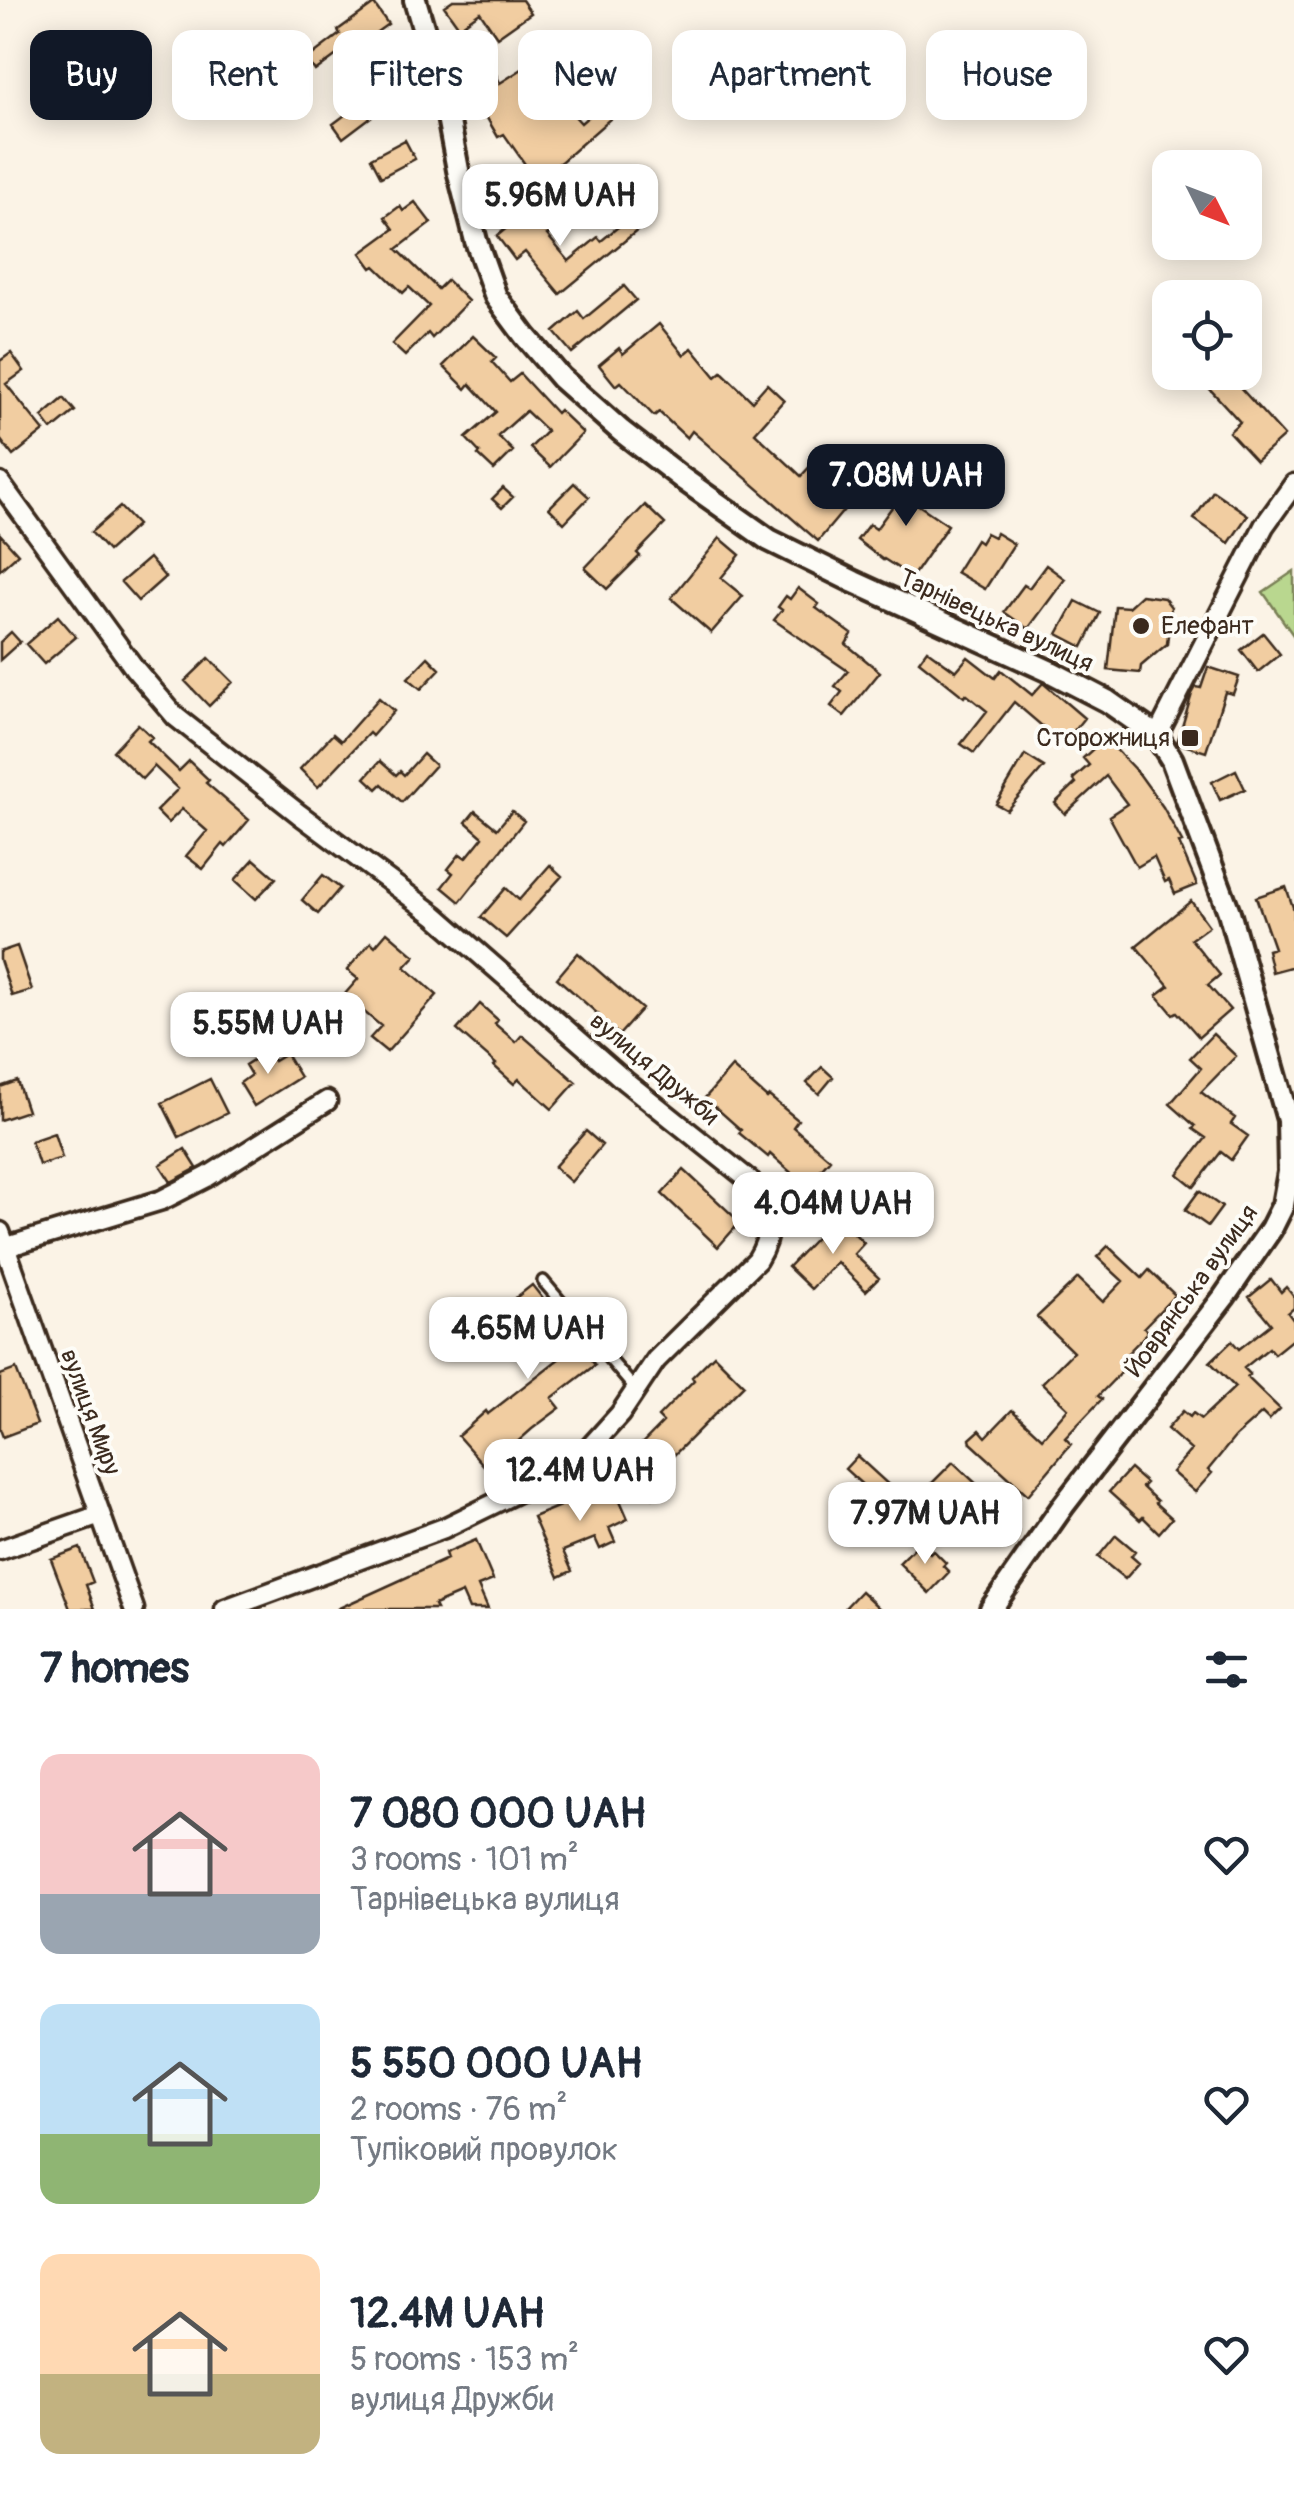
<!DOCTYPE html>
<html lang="en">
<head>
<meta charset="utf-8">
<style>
	:root { --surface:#fff; --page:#f2f2f3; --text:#1f2937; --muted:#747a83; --accent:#111827 }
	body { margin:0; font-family:Pangolin,sans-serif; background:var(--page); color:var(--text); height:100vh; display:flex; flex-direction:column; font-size:38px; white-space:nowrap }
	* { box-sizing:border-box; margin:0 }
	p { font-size:32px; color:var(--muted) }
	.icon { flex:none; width:55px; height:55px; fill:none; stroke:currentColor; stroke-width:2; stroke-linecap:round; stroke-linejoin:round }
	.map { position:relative; height:1609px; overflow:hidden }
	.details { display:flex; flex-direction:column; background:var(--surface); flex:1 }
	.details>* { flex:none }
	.hud { position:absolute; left:30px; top:30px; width:1235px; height:90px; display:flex; gap:20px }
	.needle { width:65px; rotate:132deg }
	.controls { position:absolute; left:1152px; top:150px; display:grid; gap:20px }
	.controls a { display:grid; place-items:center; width:110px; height:110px; border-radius:20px; background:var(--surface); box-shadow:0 5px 25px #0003; font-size:50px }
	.price { position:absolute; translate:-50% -85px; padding:0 22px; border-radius:20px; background:#fff; color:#222; font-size:32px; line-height:65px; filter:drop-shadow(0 2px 5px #0008) }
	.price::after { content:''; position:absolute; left:50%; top:60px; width:30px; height:22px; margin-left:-15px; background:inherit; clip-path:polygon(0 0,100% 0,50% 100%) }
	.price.selected { background:var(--accent); color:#fff }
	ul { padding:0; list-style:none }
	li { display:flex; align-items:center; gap:30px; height:250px; padding:0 40px }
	li span { display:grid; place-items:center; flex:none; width:280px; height:200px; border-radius:20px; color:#555 }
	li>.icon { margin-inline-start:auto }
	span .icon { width:120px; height:120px; fill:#fffc; stroke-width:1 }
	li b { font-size:42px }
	h2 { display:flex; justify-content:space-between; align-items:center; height:120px; padding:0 40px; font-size:42px }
	.chip { padding:0 35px; border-radius:20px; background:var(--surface); box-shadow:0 5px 25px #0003; font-size:35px; line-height:90px }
	.chip.selected { background:var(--accent); color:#fff }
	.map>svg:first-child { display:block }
	.green { fill:#b9d78f; stroke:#7a8056; stroke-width:2.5 }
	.building { fill:#f1cda1; stroke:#3b2a1e; stroke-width:2.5 }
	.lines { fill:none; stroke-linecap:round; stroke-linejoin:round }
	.service-casing { stroke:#3b2a1e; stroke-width:16 }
	.minor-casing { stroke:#3b2a1e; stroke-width:25 }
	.tertiary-casing { stroke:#3b2a1e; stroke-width:28 }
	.service { stroke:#fdfcf7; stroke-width:9 }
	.minor { stroke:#fdfcf7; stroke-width:18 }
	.tertiary { stroke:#fdfcf7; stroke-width:20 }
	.poi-dot { fill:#3b2a1e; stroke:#fdfcf7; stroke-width:4 }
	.labels { text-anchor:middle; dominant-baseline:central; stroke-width:8; stroke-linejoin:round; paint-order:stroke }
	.street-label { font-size:25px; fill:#3b2a1e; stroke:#fdfcf7 }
	.poi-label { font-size:25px; fill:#3b2a1e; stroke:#fdfcf7; text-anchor:start }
</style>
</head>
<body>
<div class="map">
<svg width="1294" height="1609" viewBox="0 0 1294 1609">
	<rect width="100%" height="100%" fill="#fbf3e6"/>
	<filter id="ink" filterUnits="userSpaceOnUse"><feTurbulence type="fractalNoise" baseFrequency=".01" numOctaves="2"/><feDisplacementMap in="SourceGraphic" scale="20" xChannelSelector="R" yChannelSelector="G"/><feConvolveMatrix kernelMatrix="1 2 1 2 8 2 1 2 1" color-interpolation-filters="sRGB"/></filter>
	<g filter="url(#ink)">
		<path class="green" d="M1294 571V634L1293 635 1263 592Z"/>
		<path class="building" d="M453 0H522L531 13 497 37 480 12 459 27 444 6Z
			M374 4 388 24 352 50 349 46 315 71 307 59 340 34 338 30Z
			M576 35 586 49 544 75 563 100 561 101 581 123 607 100 618 112 562 161 536 180 504 134 498 137 484 113 491 109 470 63 487 55 500 83Z
			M387 69 404 92 343 138 333 124 357 106 353 100 372 86 369 82Z
			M405 140 415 159 381 177 371 158Z
			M415 202 431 223 397 249 438 289 447 280 468 301 432 338 428 333 405 356 392 344 429 306 409 287 403 293 375 266 372 268 361 253 394 229 385 217 400 206 403 211Z
			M548 211 559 226 547 235 569 261 598 237 601 241 629 218 639 229 560 294 525 252 515 260 497 236 514 222 518 227 531 217 534 221Z
			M624 286 636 300 572 353 554 332 578 311 584 319Z
			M659 324 684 355 692 348 716 377 722 372 752 401 767 384 784 400 755 433 801 476 816 460 833 476 825 484 849 504 818 541 692 431 687 438 659 412 654 416 621 382 616 386 599 365 619 348 623 354Z
			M473 336 496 358 492 362 510 382 520 374 556 413 559 410 583 433 550 467 530 448 547 431 526 411 498 436 513 451 494 470 478 455 480 453 466 438 496 412 470 384 466 389 443 366Z
			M11 353 24 371 6 384 44 431 13 456 0 439V361Z
			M1227 373 1284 436 1256 461 1229 432 1240 422 1209 388Z
			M64 398 75 411 52 430 42 417Z
			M919 470 935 482 917 504 948 525 912 577 884 559 883 560 857 540 869 524 876 529Z
			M574 483 589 497 564 523 549 508Z
			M503 488 513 497 502 508 492 499Z
			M1213 491 1248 515 1229 543 1194 519Z
			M645 505 665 524 637 553 640 556 607 589 585 568Z
			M120 507 137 525 108 551 91 532Z
			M986 533 994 537 996 533 1014 544 985 589 956 572 976 540 980 543Z
			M0 534 18 554 0 570Z
			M720 538 740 555 721 578 743 596 711 633 671 598Z
			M149 558 165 577 138 601 121 582Z
			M1046 565 1065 579 1028 629 1004 612 1024 585 1029 588Z
			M798 588 819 604 816 608 852 634 846 644 880 672 844 716 831 706 842 692 835 686 848 671 774 620 782 610 778 607 786 596 790 599Z
			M1141 595 1164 598 1171 607 1167 644 1141 666 1140 673 1108 670 1115 606 1128 607Z
			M1076 601 1100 613 1083 647 1058 634Z
			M58 616 76 637 44 664 26 644Z
			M11 632 20 642 0 660V642Z
			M1263 633 1280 654 1258 672 1241 650Z
			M927 650 956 671 968 657 995 678 1001 670 1032 695 1043 683 1084 718 1063 744 1014 702 974 753 961 744 987 711 966 694 964 697 919 661Z
			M428 657 440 669 421 689 408 678Z
			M209 658 233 682 209 706 185 681Z
			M1208 667 1239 677 1233 694 1225 692 1206 752 1177 743 1192 694 1196 687 1201 688Z
			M379 698 394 711 372 736 369 733 318 787 300 769 333 734 341 741Z
			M138 724 152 737 148 741 179 771 189 761 209 780 206 783 249 820 226 847 223 844 203 869 186 856 207 831 182 809 168 823 156 811 178 789 154 766 142 779 113 751Z
			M1105 738 1140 775 1163 807 1182 842 1179 843 1197 885 1175 894 1169 880 1165 882 1154 857 1137 867 1109 816 1127 804 1106 776 1065 814 1055 803 1076 783 1073 779 1089 765 1083 758Z
			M423 754 435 765 402 802 382 784 377 789 365 778 380 761 396 775 400 771 404 775Z
			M1025 755 1044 767 1007 810 996 804Z
			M1236 770 1245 789 1220 800 1212 782Z
			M475 811 497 829 512 811 524 821 460 902 442 887 453 873 448 869 460 854 466 858 483 837 466 822Z
			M254 859 276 878 256 899 235 880Z
			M550 865 562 876 506 938 481 917 506 888 519 900Z
			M323 875 340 888 318 914 302 900Z
			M1286 887 1294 910V966L1272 972 1267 950 1274 948 1256 897Z
			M1191 901 1209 926 1191 939 1220 975 1208 985 1230 1010 1199 1037 1177 1012 1173 1014 1157 995 1169 986 1136 946Z
			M387 932 415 956 405 967 437 995 387 1052 370 1038 381 1026 344 995 358 979 347 970 371 942 375 946Z
			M17 946 32 990 12 996 0 960V952Z
			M578 953 642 1009 619 1035 597 1015 598 1014 557 978Z
			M316 1004 333 1018 312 1043 295 1028Z
			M480 1004 498 1020 495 1024 516 1042 522 1035 576 1082 552 1109 519 1079 514 1084 494 1066 496 1064 457 1030Z
			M1213 1034 1236 1056 1201 1092 1235 1118 1231 1124 1248 1136 1231 1160 1221 1152 1194 1187 1178 1174 1206 1138 1193 1129 1195 1126 1170 1104 1201 1068 1190 1058Z
			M267 1051 274 1061 286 1054 300 1077 254 1106 240 1083 251 1075 245 1065Z
			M732 1067 767 1098 769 1096 798 1120 793 1127 830 1159 806 1186 770 1154 768 1157 739 1133 741 1130 705 1098Z
			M822 1067 833 1077 819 1094 807 1083Z
			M210 1079 227 1113 179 1137 162 1103Z
			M17 1081 27 1111 0 1120V1087Z
			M586 1131 602 1145 571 1182 554 1167Z
			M54 1133 62 1158 39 1165 31 1141Z
			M185 1149 197 1168 171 1182 160 1165Z
			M684 1170 740 1222 718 1247 662 1194Z
			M1199 1191 1222 1207 1208 1226 1185 1210Z
			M837 1216 864 1243 854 1254 879 1278 866 1291 837 1262 811 1289 788 1267Z
			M1108 1246 1142 1278 1149 1270 1175 1295 1144 1327 1148 1332 1120 1361 1126 1367 1098 1396 1102 1399 1065 1438 1071 1444 1028 1495 971 1443 970 1439 980 1430 986 1437 1012 1410 1042 1438 1068 1408 1042 1383 1073 1352 1037 1317 1078 1278 1103 1302 1123 1281 1097 1257Z
			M1271 1279 1281 1292 1286 1287 1294 1297V1308L1288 1313 1294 1321V1338L1274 1354 1269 1348 1244 1368 1250 1374 1247 1377 1280 1409 1269 1420 1262 1413 1235 1437 1208 1470 1212 1473 1195 1492 1172 1472 1191 1450 1167 1429 1183 1411 1190 1417 1193 1413 1201 1419 1235 1387 1210 1362 1232 1341 1239 1349 1271 1324 1249 1297Z
			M532 1285 595 1365 552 1398 560 1408 532 1429 487 1469 458 1436 486 1411 488 1414 560 1358 539 1333 519 1350 501 1329 522 1311 513 1300Z
			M714 1355 744 1385 667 1462 670 1465 662 1473 669 1481 653 1497 621 1465 663 1422 658 1417 694 1380 692 1377Z
			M16 1369 37 1424 3 1437 0 1429V1375Z
			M857 1456 891 1487 879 1500 845 1469Z
			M953 1462 1014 1519 997 1537 973 1515 954 1534 918 1497Z
			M1130 1469 1146 1483 1142 1487 1157 1501 1155 1503 1172 1518 1159 1533 1143 1517 1140 1520 1109 1492Z
			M613 1484 628 1519 609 1528 615 1542 600 1549 595 1538 563 1551 572 1571 559 1577 533 1517Z
			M1116 1535 1135 1551 1131 1556 1139 1563 1125 1579 1098 1557Z
			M476 1540 493 1580 478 1586 488 1609H469L462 1593 434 1605 436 1609H337L447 1559 445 1553Z
			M920 1542 930 1553 933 1550 946 1563 943 1566 949 1572 929 1593 899 1563Z
			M80 1548 93 1582 86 1585 95 1609H70L51 1559Z
			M861 1591 880 1609H844Z"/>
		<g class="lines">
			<defs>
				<path id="service" d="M543 1281 635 1389"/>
				<path id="minor" d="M0 483 135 669 176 717 299 814 435 915 625 1081 749 1180C771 1207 776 1229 757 1260L656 1360 620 1414 581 1457 528 1487 444 1528 225 1609
					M1157 736 1264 526 1294 484
					M0 1232 134 1609
					M0 1249 162 1200 207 1177 327 1101
					M0 1550 100 1515"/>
				<path id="tertiary" d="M415 0 445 101 458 170 476 241 496 297 525 336 561 378 621 431 683 479 769 540 854 582 1051 672 1107 701 1157 736 1172 760 1229 912 1288 1120 1289 1172 1283 1205 1271 1229 1224 1297 1063 1506 991 1609"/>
			</defs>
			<use href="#service" class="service-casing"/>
			<use href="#minor" class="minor-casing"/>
			<use href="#tertiary" class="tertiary-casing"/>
			<use href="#service" class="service"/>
			<use href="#minor" class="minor"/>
			<use href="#tertiary" class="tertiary"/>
		</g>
	</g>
	<g class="poi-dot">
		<circle cx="1141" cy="626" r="10"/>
		<rect x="1180" y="728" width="20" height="20" rx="5"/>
	</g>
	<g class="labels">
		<g class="street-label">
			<text transform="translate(996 621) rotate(25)">Тарнівецька вулиця</text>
			<text transform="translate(654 1069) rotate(40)">вулиця Дружби</text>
			<text transform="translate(1192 1291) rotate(-54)">Йоврянська вулиця</text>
			<text transform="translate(90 1412) rotate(70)">вулиця Миру</text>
		</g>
		<g class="poi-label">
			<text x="1161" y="626">Елефант</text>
			<text x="1170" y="738" text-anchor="end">Сторожниця</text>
		</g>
	</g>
</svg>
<div class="controls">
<a><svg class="needle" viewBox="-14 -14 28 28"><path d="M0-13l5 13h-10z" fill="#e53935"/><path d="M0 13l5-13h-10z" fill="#747a83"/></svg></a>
<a><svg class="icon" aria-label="locate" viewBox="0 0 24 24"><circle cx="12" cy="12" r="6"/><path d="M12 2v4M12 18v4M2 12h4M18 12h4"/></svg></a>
</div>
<b class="price" style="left:560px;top:249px">5.96M UAH</b>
<b class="price selected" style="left:906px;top:529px">7.08M UAH</b>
<b class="price" style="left:268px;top:1077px">5.55M UAH</b>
<b class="price" style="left:833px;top:1257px">4.04M UAH</b>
<b class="price" style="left:528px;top:1382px">4.65M UAH</b>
<b class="price" style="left:580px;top:1524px">12.4M UAH</b>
<b class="price" style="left:925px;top:1567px">7.97M UAH</b>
<div class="hud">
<a class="chip selected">Buy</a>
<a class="chip">Rent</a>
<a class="chip">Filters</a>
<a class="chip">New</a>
<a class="chip">Apartment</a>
<a class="chip">House</a>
</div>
</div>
<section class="details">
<h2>7 homes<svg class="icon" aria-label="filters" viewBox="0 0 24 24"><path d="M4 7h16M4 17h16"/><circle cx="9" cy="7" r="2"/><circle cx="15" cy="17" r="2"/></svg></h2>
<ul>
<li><span style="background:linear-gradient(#f6c9c9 70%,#9aa5b1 0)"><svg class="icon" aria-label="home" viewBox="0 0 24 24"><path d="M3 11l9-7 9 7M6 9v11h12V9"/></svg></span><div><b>7 080 000 UAH</b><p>3 rooms · 101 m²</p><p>Тарнівецька вулиця</p></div><svg class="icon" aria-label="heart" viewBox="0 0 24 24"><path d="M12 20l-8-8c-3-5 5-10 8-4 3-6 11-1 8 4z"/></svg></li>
<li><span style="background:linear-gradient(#bfe0f5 65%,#8fb573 0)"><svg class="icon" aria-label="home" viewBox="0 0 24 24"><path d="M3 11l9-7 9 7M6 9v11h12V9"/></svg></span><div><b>5 550 000 UAH</b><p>2 rooms · 76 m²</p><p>Тупіковий провулок</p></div><svg class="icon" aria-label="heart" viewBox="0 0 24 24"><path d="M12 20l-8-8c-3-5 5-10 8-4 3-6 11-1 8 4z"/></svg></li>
<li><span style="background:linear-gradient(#ffd9b3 60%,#c2b280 0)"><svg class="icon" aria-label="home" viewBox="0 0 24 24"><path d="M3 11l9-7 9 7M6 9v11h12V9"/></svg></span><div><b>12.4M UAH</b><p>5 rooms · 153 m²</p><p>вулиця Дружби</p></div><svg class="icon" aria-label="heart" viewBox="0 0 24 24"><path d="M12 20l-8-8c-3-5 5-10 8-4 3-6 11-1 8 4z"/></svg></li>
</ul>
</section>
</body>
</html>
